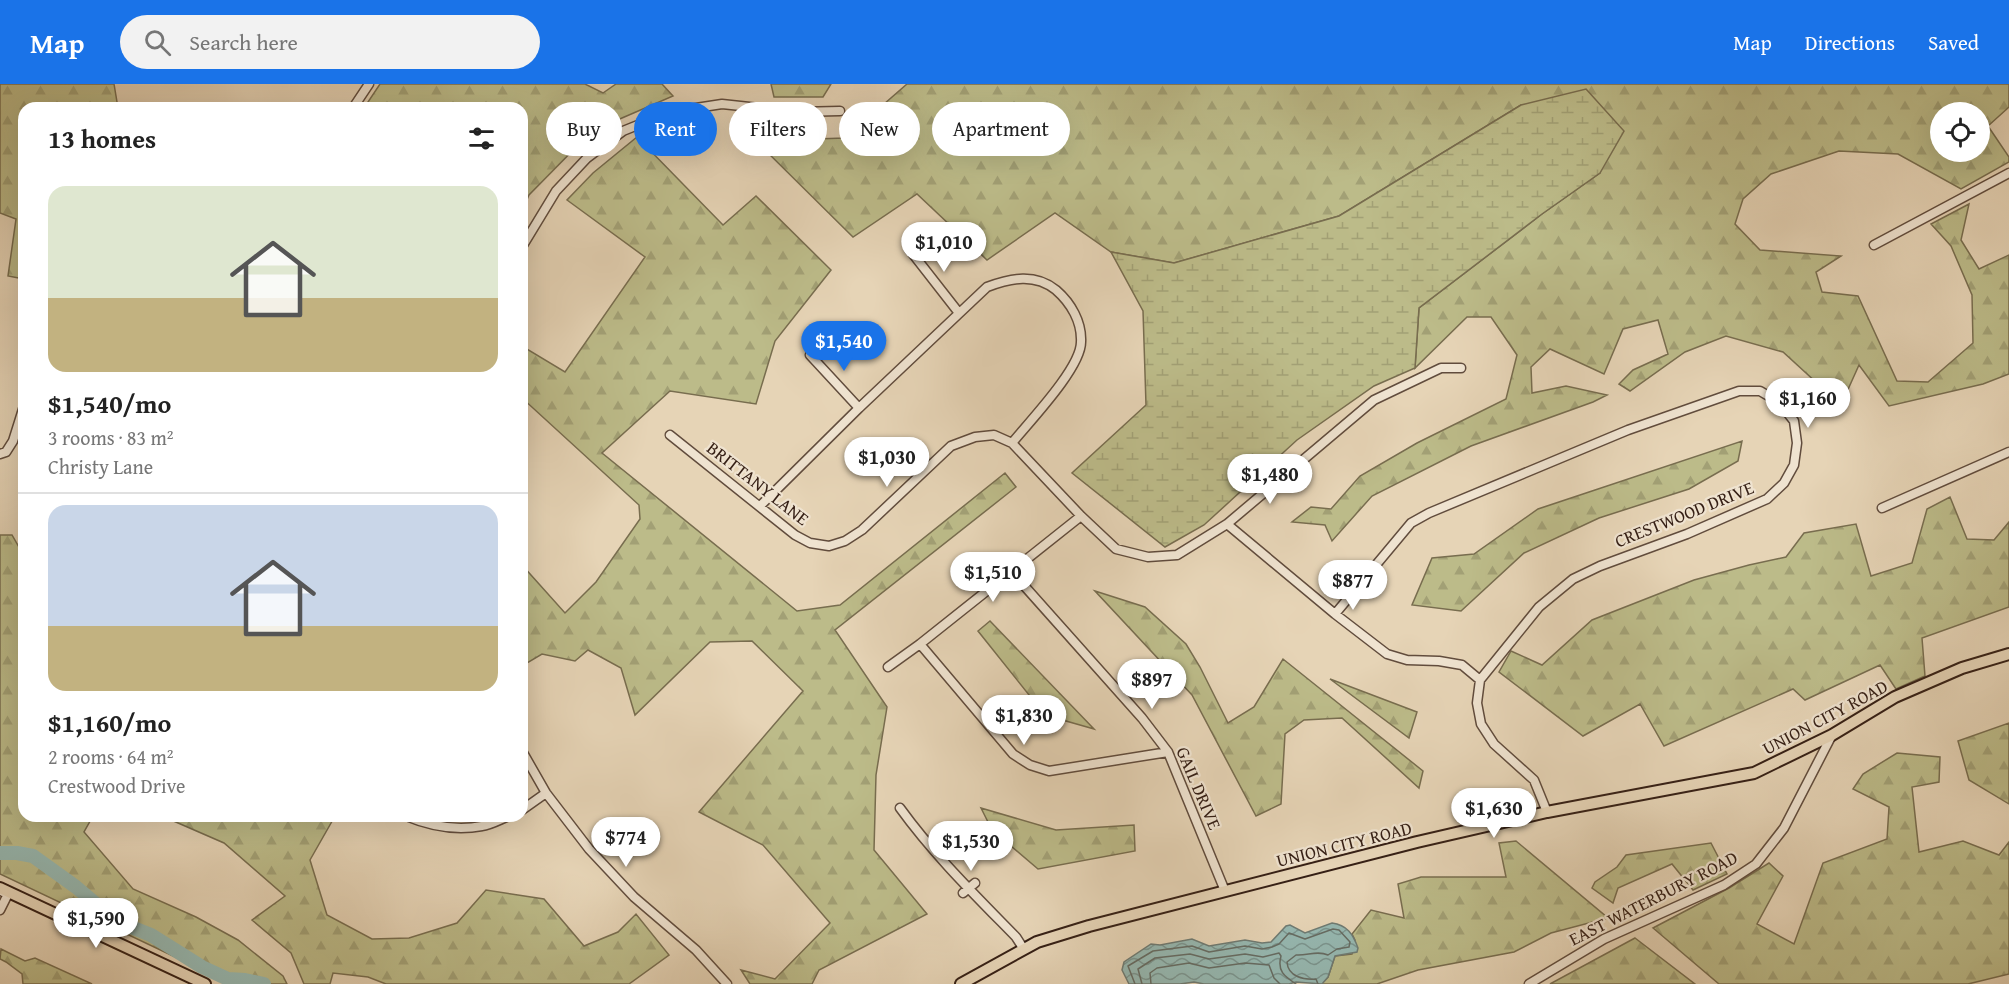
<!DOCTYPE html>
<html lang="en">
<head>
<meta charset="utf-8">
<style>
	:root { --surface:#fff; --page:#f2f2f2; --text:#222; --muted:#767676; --line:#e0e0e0; --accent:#1a73e8 }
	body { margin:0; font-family:"Gentium Book Plus",serif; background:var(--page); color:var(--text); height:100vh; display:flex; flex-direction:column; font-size:22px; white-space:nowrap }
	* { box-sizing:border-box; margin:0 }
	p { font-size:20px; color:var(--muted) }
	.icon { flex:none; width:33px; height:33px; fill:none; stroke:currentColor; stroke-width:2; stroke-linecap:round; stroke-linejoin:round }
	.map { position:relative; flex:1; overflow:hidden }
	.sheet { position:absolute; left:18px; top:18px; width:510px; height:720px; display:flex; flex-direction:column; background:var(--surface); border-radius:18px; box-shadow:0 6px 24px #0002 }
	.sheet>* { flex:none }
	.top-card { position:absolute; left:546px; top:18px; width:570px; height:54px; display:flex; gap:12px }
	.buttons { position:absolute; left:1930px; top:18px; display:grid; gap:12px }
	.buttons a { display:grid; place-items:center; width:60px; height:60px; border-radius:50%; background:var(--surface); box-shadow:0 6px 24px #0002; font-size:30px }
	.price { position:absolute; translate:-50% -51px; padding:0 14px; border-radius:21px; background:#fff; color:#222; font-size:20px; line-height:39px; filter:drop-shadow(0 2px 3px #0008) }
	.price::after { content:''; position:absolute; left:50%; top:36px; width:18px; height:14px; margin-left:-9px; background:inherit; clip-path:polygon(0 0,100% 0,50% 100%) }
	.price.active { background:var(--accent); color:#fff }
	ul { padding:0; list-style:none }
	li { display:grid; align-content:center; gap:12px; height:318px; padding:0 30px }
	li+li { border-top:2px solid var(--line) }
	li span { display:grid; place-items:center; height:186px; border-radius:18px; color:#555 }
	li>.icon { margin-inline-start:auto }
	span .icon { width:108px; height:108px; fill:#fffc; stroke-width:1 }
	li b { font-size:26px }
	h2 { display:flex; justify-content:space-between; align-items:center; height:72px; padding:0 30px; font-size:26px }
	.tag { padding:0 21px; border-radius:27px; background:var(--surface); box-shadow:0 6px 24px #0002; font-size:21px; line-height:54px }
	.tag.active { background:var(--accent); color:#fff }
	header { display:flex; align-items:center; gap:36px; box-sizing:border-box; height:84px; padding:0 30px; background:var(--accent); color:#fff }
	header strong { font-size:28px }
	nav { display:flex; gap:33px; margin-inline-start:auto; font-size:21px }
	.search { width:420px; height:54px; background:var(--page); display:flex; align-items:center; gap:15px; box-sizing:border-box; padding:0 21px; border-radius:33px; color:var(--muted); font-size:22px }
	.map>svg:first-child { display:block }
	.forest { fill:url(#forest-firs); stroke:#786d4f; stroke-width:1.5; fill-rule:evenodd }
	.wetland { fill:url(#wetland-marsh); stroke:#786d4f; stroke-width:1.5 }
	.water { fill:url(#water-waves); stroke:#6f7b73; stroke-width:1.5 }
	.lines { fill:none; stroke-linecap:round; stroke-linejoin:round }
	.shore { stroke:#666c63; stroke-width:1.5 }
	.river { stroke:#96b8b1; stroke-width:14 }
	.minor-casing { stroke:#614c3d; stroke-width:11 }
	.major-casing { stroke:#351f15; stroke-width:14 }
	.minor { stroke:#efe3d0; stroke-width:8 }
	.major { stroke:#e6d4b6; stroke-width:10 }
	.labels { text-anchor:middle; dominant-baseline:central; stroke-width:4.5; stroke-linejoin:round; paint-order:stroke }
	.street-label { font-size:18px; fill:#351f15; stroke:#efe3d0 }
</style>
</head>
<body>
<header>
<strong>Map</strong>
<div class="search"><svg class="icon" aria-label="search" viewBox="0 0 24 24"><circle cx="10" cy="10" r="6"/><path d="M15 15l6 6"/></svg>Search here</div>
<nav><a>Map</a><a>Directions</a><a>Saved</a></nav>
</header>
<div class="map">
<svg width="2009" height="900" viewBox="0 0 2009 900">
	<defs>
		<pattern id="forest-firs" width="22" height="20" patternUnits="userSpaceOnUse" patternTransform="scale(1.5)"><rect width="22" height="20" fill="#bcbb89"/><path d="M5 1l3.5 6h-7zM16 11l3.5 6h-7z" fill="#a2a075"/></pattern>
		<pattern id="wetland-marsh" width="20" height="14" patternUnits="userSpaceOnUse" patternTransform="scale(1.5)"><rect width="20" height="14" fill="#bcbb89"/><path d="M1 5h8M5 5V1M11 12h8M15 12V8" fill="none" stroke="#a2a075"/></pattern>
		<pattern id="water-waves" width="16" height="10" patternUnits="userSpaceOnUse" patternTransform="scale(1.5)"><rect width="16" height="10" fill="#96b8b1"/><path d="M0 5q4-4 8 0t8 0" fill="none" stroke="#7b958f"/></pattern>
	</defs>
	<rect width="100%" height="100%" fill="#e6d4b6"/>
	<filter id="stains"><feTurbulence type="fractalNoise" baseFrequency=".00333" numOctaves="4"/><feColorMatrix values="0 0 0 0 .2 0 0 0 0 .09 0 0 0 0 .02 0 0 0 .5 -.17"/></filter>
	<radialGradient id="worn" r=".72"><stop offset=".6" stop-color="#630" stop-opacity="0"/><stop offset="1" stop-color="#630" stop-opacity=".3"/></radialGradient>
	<path class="forest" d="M0 0H114L118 24H24V195L8 192 16 135 0 129Z
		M380 0H585L603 9 616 0H662L673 12 592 47 529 111 522 127V24H364Z
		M771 0H831L823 13H774Z
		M907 0H2009V23L1988 42 2009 73V78L1961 105 1898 70 1839 67 1771 90 1743 115 1735 140 1760 166 1841 172 1816 188 1822 208 1858 212 1897 297 1928 298 1973 259 1972 211 1951 162 1931 140 1969 120 1961 156 1979 185 2009 171V290L1983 300 1889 322 1859 281 1841 321 1783 268 1726 252 1685 268 1630 307 1619 300 1633 286 1668 270 1658 236 1623 245 1604 290 1550 265 1531 283 1532 309 1566 302 1607 311 1593 318 1471 362 1372 412 1332 457 1325 441 1292 438 1311 423 1331 425 1360 392 1417 359 1506 315 1517 271 1491 233H1467L1415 284 1419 224 1542 130 1600 89 1521 21 1339 132 1174 179 1111 168 1055 129 987 176 917 110 853 153 756 57 845 54ZM1941 28H1980V68H1941Z
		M637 53 723 141 756 112 831 186 775 257 756 320 670 307 602 369 797 527 840 521 1005 389 1016 403 835 546 887 623 876 691 874 766 927 830 819 886 812 900H750L741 886 775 895 830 839 763 761 699 728 803 607 752 557 710 558 635 631 621 584 588 566 575 577 542 570 522 582V481L565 529 596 498 640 435 639 421 522 314V262L565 288 645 173 567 116 593 89Z
		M1742 357 1738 377 1689 405 1599 434 1524 469 1461 527 1412 521 1432 474 1474 470 1538 425Z
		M1950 413 1967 455 1994 456 2009 438V523L1922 554 1925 592 1896 605 1880 581 1805 616 1793 605 1664 662 1640 620 1583 652 1499 588 1511 567 1542 581 1592 536 1694 496 1749 481 1786 473 1804 449 1856 440 1871 492 1912 479 1927 425Z
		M0 451H12L24 472V732H93L84 748 133 805 196 833 238 856 283 892 287 900H232L0 790Z
		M1095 507 1145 523 1186 560 1200 583 1228 639 1254 623 1283 575 1423 687 1419 704 1342 634 1304 636 1285 650 1281 720 1256 732 1192 611Z
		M990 537 1094 645 1045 631 978 547Z
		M1330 595 1417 628 1409 654Z
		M2009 639V720L1969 696 1958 657Z
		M1897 669 1940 673 1939 698 1912 703 1919 768 1963 757 1999 771 2009 758V890L1968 900H1719L1653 844 1729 804 1769 779 1783 792 1757 840 1794 860 1823 779 1887 755 1889 723 1853 705 1863 690Z
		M981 724 1056 746 1134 741 1135 767 1038 785 992 746Z
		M162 732H335L310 776 327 831 372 855 409 854 457 839 486 806 544 815 584 862 618 848 636 830 669 871 629 900H386L368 893 333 889 330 900H304L291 869 252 836 285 812 224 759Z
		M1516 757 1608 834 1551 849 1514 868 1418 886 1377 900H1321L1328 893 1335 872 1352 870 1355 856 1352 850 1371 826 1404 834 1398 800 1421 793H1506L1499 759Z
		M1711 759 1727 790 1693 806 1672 780 1618 804 1613 819 1592 804 1595 798 1617 783 1626 771Z
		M1635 854 1695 900H1550Z
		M1 865 25 877 35 874 92 900H23L22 890 6 878 0 875Z"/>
	<path class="wetland" d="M1586 5 1624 47 1600 89 1542 130 1419 224 1415 284 1374 302 1297 356 1204 441 1165 463 1072 389 1146 321 1143 227 1111 168 1174 179 1339 132 1521 21Z"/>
	<path class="water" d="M1332 839C1347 841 1353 850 1358 864L1357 868 1335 872 1328 893 1322 900 1296 898 1289 900H1204L1194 898 1180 900H1129L1122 886 1124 878 1151 860 1160 861 1192 855 1209 862 1245 856 1262 859 1271 858 1286 842 1290 841 1305 849Z"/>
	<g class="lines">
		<path class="shore" d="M1135 900 1128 882 1153 867 1192 862 1209 868 1245 862 1262 865 1272 863 1279 860 1289 849 1305 855 1333 845 1339 846 1350 858 1349 863 1337 865 1328 871C1317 866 1307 872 1296 871L1287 878C1288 893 1304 896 1316 895L1318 900
			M1142 900 1138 885 1155 874 1190 870 1209 875 1245 870 1263 873 1279 869 1281 872C1277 887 1284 892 1296 900
			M1151 900 1150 889 1157 884 1189 879 1209 884 1245 879 1269 881 1274 894 1280 900"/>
		<path class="river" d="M0 769H17L33 772 76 803 108 830 126 841 151 851 202 883 228 895 245 896 264 900"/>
		<defs>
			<path id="minor" d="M353 24 369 0
				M1874 161 2009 89
				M522 163 556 107 587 74 623 47 670 28 722 20 796 28 840 27
				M909 165 959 229
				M810 271 859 324
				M670 351 795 451 810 459 829 462 845 457 862 446 951 362 975 353 994 351 1012 359 1081 432 1116 465 1148 473 1177 471 1227 440 1374 316 1441 284H1461
				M0 370 6 368 13 357 24 322
				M760 422 859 324 987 203C1011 194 1035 189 1056 206 1071 219 1082 238 1081 258 1081 284 1029 338 1012 359
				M1882 424 2009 368
				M1227 440 1335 530 1387 570 1407 576 1439 577 1462 581 1480 596
				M1011 487 1142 634 1168 668 1225 807
				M1335 530 1411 439 1429 429 1628 346 1739 307H1760L1779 318 1794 337 1797 359 1794 381 1784 399 1767 415 1687 450 1600 482 1573 495 1539 523 1480 596 1477 619 1481 640 1494 660 1534 696 1547 728
				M920 560 1013 670 1030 681 1049 687 1168 668
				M888 583 920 560 1081 432
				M522 667 546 709 589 765 634 813 696 866 727 900
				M900 724C934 771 976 812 1016 853L1023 864
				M522 726 546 709
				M406 732C430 742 456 747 482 742 491 741 501 735 509 732
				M963 809 975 799
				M0 826 9 808H3
				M1529 900 1604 855 1724 801 1756 780 1784 744 1832 651"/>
			<path id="major" d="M0 804 205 900
				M961 900 1037 858 1089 842 1417 758 1547 728 1754 689 1832 651 1895 613 1962 584 2009 570"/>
		</defs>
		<use href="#minor" class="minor-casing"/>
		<use href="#major" class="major-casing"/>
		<use href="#minor" class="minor"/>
		<use href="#major" class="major"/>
	</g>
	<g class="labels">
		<g class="street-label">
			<text transform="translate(758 399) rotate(38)">BRITTANY LANE</text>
			<text transform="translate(1684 430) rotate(-22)">CRESTWOOD DRIVE</text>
			<text transform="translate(1825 633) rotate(-28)">UNION CITY ROAD</text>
			<text transform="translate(1199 704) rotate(67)">GAIL DRIVE</text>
			<text transform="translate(1344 760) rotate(-14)">UNION CITY ROAD</text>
			<text transform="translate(1653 814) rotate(-27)">EAST WATERBURY ROAD</text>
		</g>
	</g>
	<rect width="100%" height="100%" filter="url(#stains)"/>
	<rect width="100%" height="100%" fill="url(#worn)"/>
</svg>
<div class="buttons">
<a><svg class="icon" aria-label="locate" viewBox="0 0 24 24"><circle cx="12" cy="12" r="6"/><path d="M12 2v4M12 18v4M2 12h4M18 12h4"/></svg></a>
</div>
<b class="price" style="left:944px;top:189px">$1,010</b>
<b class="price active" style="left:844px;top:288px">$1,540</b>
<b class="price" style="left:1808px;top:345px">$1,160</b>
<b class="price" style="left:887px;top:404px">$1,030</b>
<b class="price" style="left:1270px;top:421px">$1,480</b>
<b class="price" style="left:993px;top:519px">$1,510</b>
<b class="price" style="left:1353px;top:527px">$877</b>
<b class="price" style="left:1152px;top:626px">$897</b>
<b class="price" style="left:1024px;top:662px">$1,830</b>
<b class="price" style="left:1494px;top:755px">$1,630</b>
<b class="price" style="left:626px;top:784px">$774</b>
<b class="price" style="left:971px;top:788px">$1,530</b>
<b class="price" style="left:96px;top:865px">$1,590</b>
<div class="top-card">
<a class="tag">Buy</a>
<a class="tag active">Rent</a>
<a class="tag">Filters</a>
<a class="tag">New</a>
<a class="tag">Apartment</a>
</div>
<section class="sheet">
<h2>13 homes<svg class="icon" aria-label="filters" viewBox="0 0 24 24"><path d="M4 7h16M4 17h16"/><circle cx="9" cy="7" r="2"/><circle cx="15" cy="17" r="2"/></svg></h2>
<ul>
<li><span style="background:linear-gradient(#dfe7d0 60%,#c2b280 0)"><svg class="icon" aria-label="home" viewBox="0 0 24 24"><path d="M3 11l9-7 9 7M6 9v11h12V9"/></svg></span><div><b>$1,540/mo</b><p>3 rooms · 83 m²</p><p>Christy Lane</p></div></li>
<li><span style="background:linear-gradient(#c9d6e8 65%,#c2b280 0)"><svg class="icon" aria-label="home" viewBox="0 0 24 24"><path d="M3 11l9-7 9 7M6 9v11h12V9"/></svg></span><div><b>$1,160/mo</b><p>2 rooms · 64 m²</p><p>Crestwood Drive</p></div></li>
</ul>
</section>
</div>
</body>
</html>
